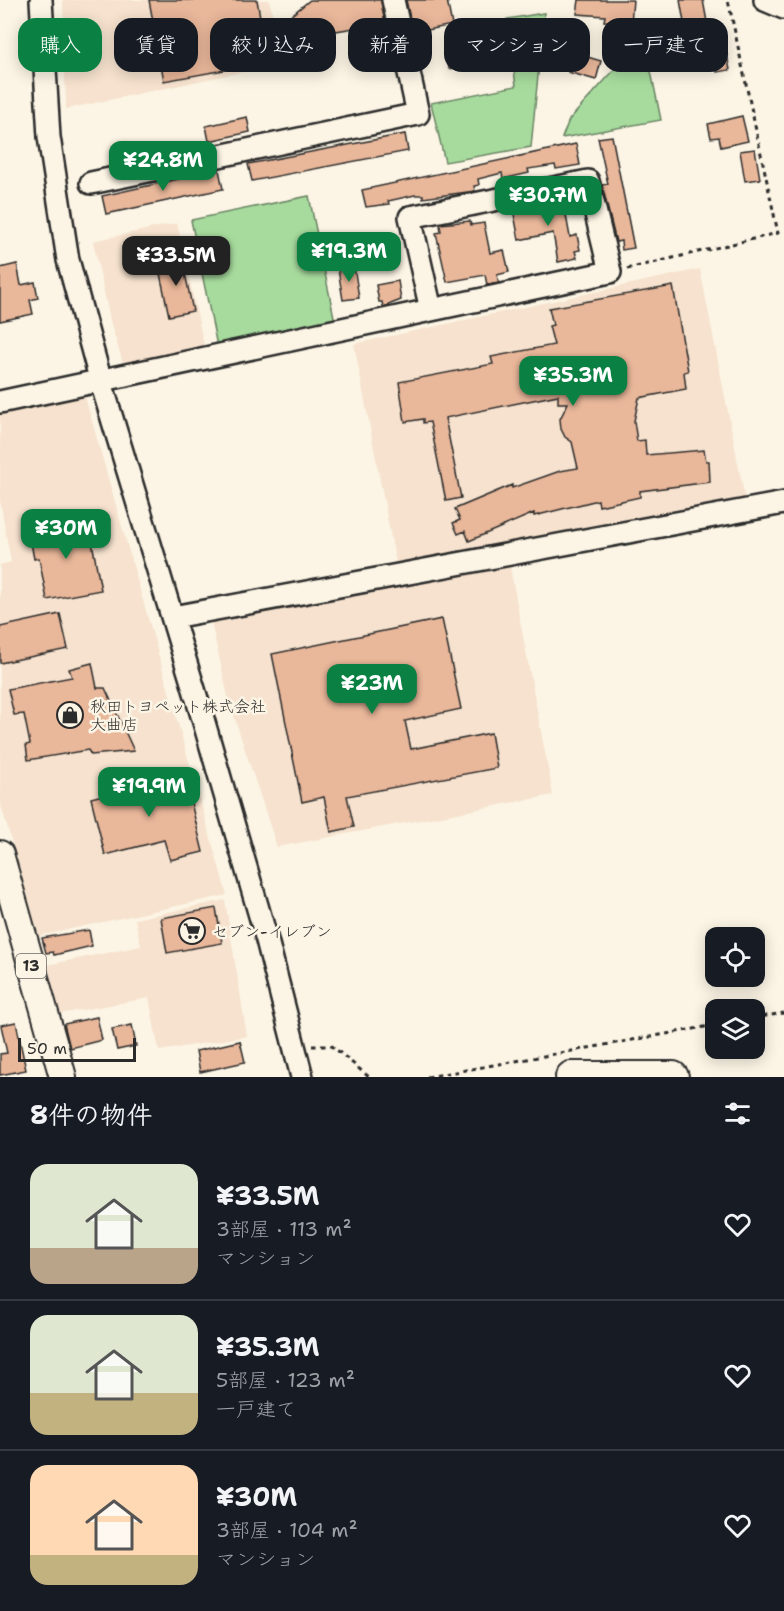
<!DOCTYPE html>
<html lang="ja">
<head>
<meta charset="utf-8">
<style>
	:root { --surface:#171b24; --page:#20242c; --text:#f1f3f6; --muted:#9ea1a6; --line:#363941; --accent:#0b8043 }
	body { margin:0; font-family:"Shantell Sans","Klee One",sans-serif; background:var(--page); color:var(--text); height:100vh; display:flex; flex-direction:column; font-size:22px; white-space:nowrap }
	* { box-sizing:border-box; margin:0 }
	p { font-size:20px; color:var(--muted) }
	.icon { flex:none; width:33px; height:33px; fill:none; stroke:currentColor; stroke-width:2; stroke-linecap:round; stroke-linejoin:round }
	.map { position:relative; height:1077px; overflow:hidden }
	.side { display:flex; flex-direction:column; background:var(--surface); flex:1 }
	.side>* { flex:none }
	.guide { position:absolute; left:18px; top:18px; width:748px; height:54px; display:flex; gap:12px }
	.controls { position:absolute; left:705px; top:927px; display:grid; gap:12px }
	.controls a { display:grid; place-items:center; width:60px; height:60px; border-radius:12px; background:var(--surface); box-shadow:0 3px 15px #0003; font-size:30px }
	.scale { position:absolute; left:18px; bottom:15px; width:118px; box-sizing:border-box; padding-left:6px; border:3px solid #2b2b2b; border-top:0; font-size:16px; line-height:21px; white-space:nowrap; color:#2b2b2b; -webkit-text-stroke:4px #fcf5e5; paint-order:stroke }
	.price { position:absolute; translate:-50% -51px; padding:0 14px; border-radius:12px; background:var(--accent); color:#fff; font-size:20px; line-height:39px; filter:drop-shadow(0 2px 3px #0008) }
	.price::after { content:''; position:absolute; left:50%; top:36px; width:18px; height:14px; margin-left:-9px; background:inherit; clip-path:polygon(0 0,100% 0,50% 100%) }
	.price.on { background:#222; color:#fff }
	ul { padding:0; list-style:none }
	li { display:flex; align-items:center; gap:18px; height:150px; padding:0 30px }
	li+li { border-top:2px solid var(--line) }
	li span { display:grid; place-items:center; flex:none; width:168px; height:120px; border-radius:18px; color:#555 }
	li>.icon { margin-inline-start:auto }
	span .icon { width:72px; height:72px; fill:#fffc; stroke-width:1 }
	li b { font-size:26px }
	h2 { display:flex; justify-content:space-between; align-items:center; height:72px; padding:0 30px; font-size:26px }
	.tag { padding:0 21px; border-radius:18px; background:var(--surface); box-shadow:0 3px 15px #0003; font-size:21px; line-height:54px }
	.tag.on { background:var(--accent); color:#fff }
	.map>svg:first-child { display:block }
	.built { fill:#f6e2ce }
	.green { fill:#a7db9d; stroke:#698364; stroke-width:1.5 }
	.building { fill:#e9b79a; stroke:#2b2b2b; stroke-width:1.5 }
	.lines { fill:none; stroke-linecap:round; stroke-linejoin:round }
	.minor-casing { stroke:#2b2b2b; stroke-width:26 }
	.major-casing { stroke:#2b2b2b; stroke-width:30 }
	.highway-casing { stroke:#2b2b2b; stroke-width:34 }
	.path { stroke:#2b2b2b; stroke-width:3; stroke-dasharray:4.5 4.5; stroke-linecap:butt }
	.minor { stroke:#fcf5e5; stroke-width:21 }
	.major { stroke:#fcf5e5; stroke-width:26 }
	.highway { stroke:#fcf5e5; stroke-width:30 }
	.labels { text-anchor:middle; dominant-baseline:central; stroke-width:5; stroke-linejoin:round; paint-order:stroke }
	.shield { fill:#fcf5e5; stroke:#6a6863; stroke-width:1.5 }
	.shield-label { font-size:15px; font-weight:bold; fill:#2b2b2b }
	.poi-label { font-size:16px; fill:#2b2b2b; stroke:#fcf5e5; text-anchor:start }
</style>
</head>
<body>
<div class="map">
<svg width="784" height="1077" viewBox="0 0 784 1077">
	<rect width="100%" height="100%" fill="#fcf5e5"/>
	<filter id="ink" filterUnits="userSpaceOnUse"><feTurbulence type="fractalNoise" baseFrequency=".0167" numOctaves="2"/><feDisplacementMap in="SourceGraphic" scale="12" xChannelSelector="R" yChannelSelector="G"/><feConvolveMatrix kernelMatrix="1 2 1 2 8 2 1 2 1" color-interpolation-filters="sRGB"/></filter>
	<g filter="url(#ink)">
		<path class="built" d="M63 0H269L285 63 66 109Z
			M177 223 205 350 125 370 111 324 93 241Z
			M700 269 746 504 397 569 354 344Z
			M85 397 227 895 39 936 0 802V565L11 562 0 501V413Z
			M510 567 553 795 277 847 229 701 211 622Z
			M225 900 247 1036 159 1051 149 998 59 1014 47 965 141 946 135 919Z"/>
		<path class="green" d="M544 13 531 147 445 162 431 103 516 86 507 19Z
			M644 37 661 120 562 138 569 120Z
			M309 196 335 322 217 346 191 220Z"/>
		<path class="building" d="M149 0H257L268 62 164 81Z
			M310 0H381L385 23 330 32 301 50 283 22Z
			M406 0H447L452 25 413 33Z
			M579 0H633L631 23 604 21 605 16 577 14Z
			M680 0H703L711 44 655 54 652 40 660 38 659 33 685 28Z
			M556 19 570 21 566 48 551 46Z
			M492 35 496 61 449 69 444 43Z
			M574 53 601 61 596 80 568 72Z
			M727 55 730 70 717 72 715 57Z
			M742 116 748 141 721 147 719 137 711 138 708 124Z
			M247 117 250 132 209 141 206 126Z
			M405 134 408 151 252 181 248 164Z
			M612 136 634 248 622 250 621 241 616 242 602 185 608 184 598 138Z
			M576 144 580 165 556 169 555 165 528 169 529 173 503 179 502 173 478 179 479 185 474 186 475 191 423 198V195H415L388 201 389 204 366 207 362 190Z
			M755 149 760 179 745 181 740 151Z
			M219 170 223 189 106 214 102 196Z
			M563 199 570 237 577 235 580 250 575 251 577 258 558 262 553 233 519 240 513 209Z
			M470 221 471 225 484 223 490 253 504 250 509 272 497 275 499 283 487 285 485 275 447 282 436 233 441 232 440 224Z
			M182 259 193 311 169 316 158 264Z
			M17 264 21 285 35 282 38 298 30 300 33 314 0 321V268Z
			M354 266 359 298 343 300 338 269Z
			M398 281 401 300 383 307 382 302H379L376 285Z
			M673 286 688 371 684 372 686 389 639 398 634 421 637 441 645 440 646 455 704 450 706 461H709L710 482 640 491V497L599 506 598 500 534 516V513L469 541 465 531 458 534 453 523 460 520 455 509 512 485V488L560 471 578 468 572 442 565 437 561 429 560 419 568 403H558V395L445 418 461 498 446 501 430 422 423 423V419L405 422 399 382 493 364 491 357 554 345 549 326 553 325 549 308Z
			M88 521 101 590 47 600 39 558 34 559 29 532Z
			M60 614 68 649 0 663V627Z
			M442 619 461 709 405 721 411 749 491 733 497 768 347 796 354 827 331 832 324 797 302 802 272 654Z
			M92 663 97 688H105L134 751 91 755 88 750 28 760 26 745 30 744 24 714 14 715 8 689 72 677 69 669Z
			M184 774 203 852 170 860 164 840 105 855 91 798Z
			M216 908 222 943 167 953 161 918Z
			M89 930 92 946 54 955 53 952 46 953 42 938Z
			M97 1017 102 1040 70 1048 64 1024Z
			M16 1022 26 1070 0 1075V1054L7 1053 1 1025Z
			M132 1025 136 1046 117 1050 112 1029Z
			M240 1041 245 1062 200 1072 196 1051Z"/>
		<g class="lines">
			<defs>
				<path id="minor" d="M41 0 49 137 68 260 101 382 203 719 267 940 302 1077
					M765 0 784 8
					M91 183 418 114 393 0
					M0 402 431 310 410 217 588 181 610 272 431 310
					M173 617 784 503"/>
				<path id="major" d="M0 854 63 1077"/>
				<path id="highway" d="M571 1077H673"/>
			</defs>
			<use href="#minor" class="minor-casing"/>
			<use href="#major" class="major-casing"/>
			<use href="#highway" class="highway-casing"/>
			<path class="path" d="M627 269 778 233 728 0
				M754 1018 784 1013
				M312 1046H332L369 1077
				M427 1077 716 1025"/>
			<use href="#minor" class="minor"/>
			<use href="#major" class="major"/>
			<use href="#highway" class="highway"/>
		</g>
	</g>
	<defs>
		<symbol id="shop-ring" viewBox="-11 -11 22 22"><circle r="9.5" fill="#fcf5e5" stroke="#2b2b2b" stroke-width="1.5"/><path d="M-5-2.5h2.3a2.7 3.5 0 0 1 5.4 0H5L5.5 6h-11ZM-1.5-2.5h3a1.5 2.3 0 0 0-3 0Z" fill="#2b2b2b"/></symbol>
		<symbol id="supermarket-ring" viewBox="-11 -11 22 22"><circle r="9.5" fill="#fcf5e5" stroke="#2b2b2b" stroke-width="1.5"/><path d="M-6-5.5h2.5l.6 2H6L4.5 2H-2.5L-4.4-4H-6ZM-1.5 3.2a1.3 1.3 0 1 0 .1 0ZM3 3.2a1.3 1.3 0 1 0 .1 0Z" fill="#2b2b2b"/></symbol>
	</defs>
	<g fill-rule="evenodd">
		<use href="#shop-ring" x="55" y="700" width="30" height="30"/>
		<use href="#supermarket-ring" x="177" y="916" width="30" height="30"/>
	</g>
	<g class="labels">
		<rect class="shield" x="16" y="954" width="30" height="24" rx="4.5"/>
		<g class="shield-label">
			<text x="31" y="966">13</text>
		</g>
		<g class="poi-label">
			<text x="90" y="706">秋田トヨペット株式会社<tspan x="90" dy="18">大曲店</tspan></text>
			<text x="212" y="931">セブン-イレブン</text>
		</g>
	</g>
</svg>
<div class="controls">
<a><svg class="icon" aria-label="locate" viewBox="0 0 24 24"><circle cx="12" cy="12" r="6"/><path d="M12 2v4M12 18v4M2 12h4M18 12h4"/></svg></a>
<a><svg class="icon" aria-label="layers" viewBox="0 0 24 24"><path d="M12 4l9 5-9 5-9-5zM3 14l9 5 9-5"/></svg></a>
</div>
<div class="scale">50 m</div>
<b class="price" style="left:163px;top:192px">¥24.8M</b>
<b class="price" style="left:548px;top:227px">¥30.7M</b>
<b class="price" style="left:349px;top:283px">¥19.3M</b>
<b class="price on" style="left:176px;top:287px">¥33.5M</b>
<b class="price" style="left:573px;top:407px">¥35.3M</b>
<b class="price" style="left:66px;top:560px">¥30M</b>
<b class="price" style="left:372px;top:715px">¥23M</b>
<b class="price" style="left:149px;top:818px">¥19.9M</b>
<div class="guide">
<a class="tag on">購入</a>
<a class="tag">賃貸</a>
<a class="tag">絞り込み</a>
<a class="tag">新着</a>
<a class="tag">マンション</a>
<a class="tag">一戸建て</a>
</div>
</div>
<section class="side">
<h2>8件の物件<svg class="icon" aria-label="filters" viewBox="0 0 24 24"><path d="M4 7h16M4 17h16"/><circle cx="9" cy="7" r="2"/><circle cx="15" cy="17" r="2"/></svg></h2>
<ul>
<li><span style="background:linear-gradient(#dfe7d0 70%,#b9a48a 0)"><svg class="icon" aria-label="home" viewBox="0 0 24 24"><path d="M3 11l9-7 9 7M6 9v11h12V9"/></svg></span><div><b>¥33.5M</b><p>3部屋 · 113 m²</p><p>マンション</p></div><svg class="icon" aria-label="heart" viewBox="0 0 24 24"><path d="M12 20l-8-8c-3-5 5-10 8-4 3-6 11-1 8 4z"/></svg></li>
<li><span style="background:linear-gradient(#dfe7d0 65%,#c2b280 0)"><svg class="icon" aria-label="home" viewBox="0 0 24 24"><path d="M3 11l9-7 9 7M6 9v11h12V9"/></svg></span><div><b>¥35.3M</b><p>5部屋 · 123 m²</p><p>一戸建て</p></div><svg class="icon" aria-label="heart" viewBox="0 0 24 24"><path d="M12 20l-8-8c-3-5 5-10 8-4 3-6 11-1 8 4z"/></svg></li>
<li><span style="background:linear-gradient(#ffd9b3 75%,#c2b280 0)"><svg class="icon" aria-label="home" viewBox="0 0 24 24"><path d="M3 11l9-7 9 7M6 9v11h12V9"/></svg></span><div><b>¥30M</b><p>3部屋 · 104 m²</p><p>マンション</p></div><svg class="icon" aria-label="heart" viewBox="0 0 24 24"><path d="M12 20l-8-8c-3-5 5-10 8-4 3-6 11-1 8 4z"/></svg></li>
</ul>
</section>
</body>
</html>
